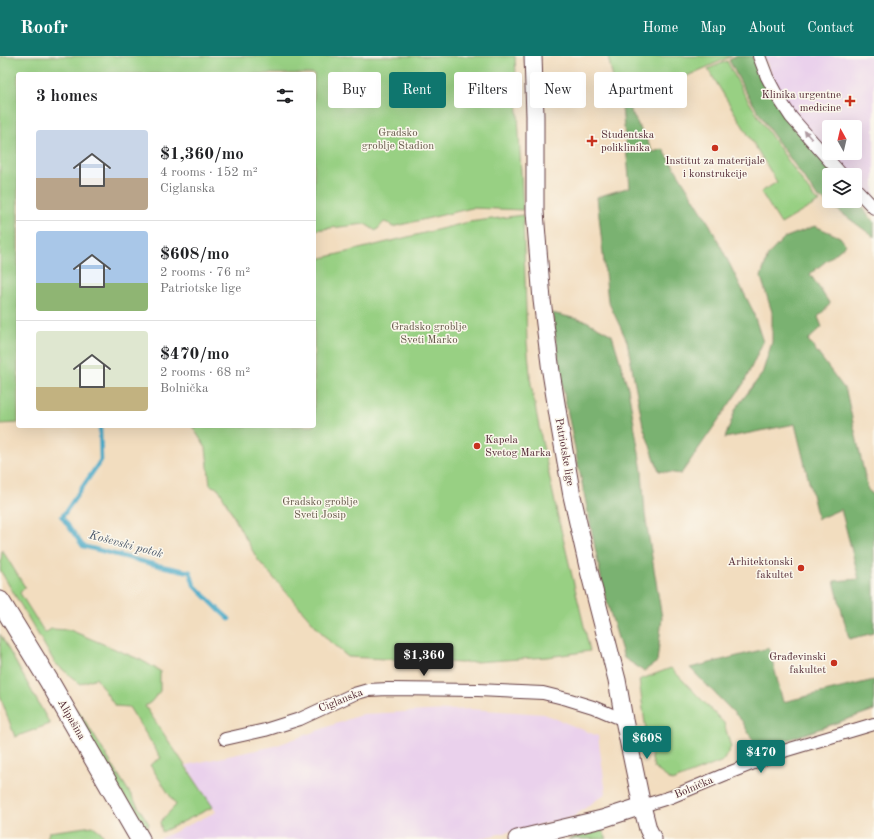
<!DOCTYPE html>
<html lang="en">
<head>
<meta charset="utf-8">
<style>
	:root { --surface:#fff; --page:#f6f6f6; --text:#202124; --muted:#757577; --line:#e0e0e0; --accent:#0f766e }
	body { margin:0; font-family:"Old Standard TT",serif; background:var(--page); color:var(--text); height:100vh; display:flex; flex-direction:column; font-size:15px; white-space:nowrap }
	* { box-sizing:border-box; margin:0 }
	p { font-size:13px; color:var(--muted) }
	.icon { flex:none; width:22px; height:22px; fill:none; stroke:currentColor; stroke-width:2; stroke-linecap:round; stroke-linejoin:round }
	.map { position:relative; flex:1; overflow:hidden }
	.panel { position:absolute; left:16px; top:16px; width:300px; height:356px; display:flex; flex-direction:column; background:var(--surface); border-radius:4px; box-shadow:0 4px 16px #0002 }
	.panel>* { flex:none }
	.hud { position:absolute; left:328px; top:16px; width:380px; height:36px; display:flex; gap:8px }
	.needle { width:26px; rotate:352deg }
	.fabs { position:absolute; left:822px; top:64px; display:grid; gap:8px }
	.fabs a { display:grid; place-items:center; width:40px; height:40px; border-radius:4px; background:var(--surface); box-shadow:0 4px 16px #0002; font-size:20px }
	.price { position:absolute; translate:-50% -34px; padding:0 9px; border-radius:4px; background:var(--accent); color:#fff; font-size:13px; line-height:26px; filter:drop-shadow(0 1px 2px #0008) }
	.price::after { content:''; position:absolute; left:50%; top:24px; width:12px; height:9px; margin-left:-6px; background:inherit; clip-path:polygon(0 0,100% 0,50% 100%) }
	.price.on { background:#222; color:#fff }
	ul { padding:0; list-style:none }
	li { display:flex; align-items:center; gap:12px; height:100px; padding:0 20px }
	li+li { border-top:1px solid var(--line) }
	li span { display:grid; place-items:center; flex:none; width:112px; height:80px; border-radius:4px; color:#555 }
	li>.icon { margin-inline-start:auto }
	span .icon { width:48px; height:48px; fill:#fffc; stroke-width:1 }
	li b { font-size:17px }
	h2 { display:flex; justify-content:space-between; align-items:center; height:48px; padding:0 20px; font-size:17px }
	.tag { padding:0 14px; border-radius:4px; background:var(--surface); box-shadow:0 4px 16px #0002; font-size:14px; line-height:36px }
	.tag.on { background:var(--accent); color:#fff }
	header { display:flex; align-items:center; gap:24px; box-sizing:border-box; height:56px; padding:0 20px; background:var(--accent); color:#fff }
	header strong { font-size:19px }
	nav { display:flex; gap:22px; margin-inline-start:auto; font-size:14px }
	.map>svg:first-child { display:block }
	.built { fill:#ead1ec; fill-rule:evenodd }
	.green { fill:#98d083; stroke:#717857 }
	.forest { fill:#7ab271; stroke:#62684e }
	.lines { fill:none; stroke-linecap:round; stroke-linejoin:round }
	.stream { stroke:#47a8c6; stroke-width:4.5 }
	.street-casing { stroke:#633c41; stroke-width:14 }
	.secondary-casing { stroke:#633c41; stroke-width:19 }
	.primary-casing { stroke:#633c41; stroke-width:21 }
	.street { stroke:#fff; stroke-width:12 }
	.secondary { stroke:#fff; stroke-width:17 }
	.primary { stroke:#fff; stroke-width:19 }
	.oneway { fill:#ae9aa0 }
	.poi-dot { fill:#c8321e; stroke:#fbf7ec; stroke-width:1.5 }
	.labels { text-anchor:middle; dominant-baseline:central; stroke-width:3; stroke-linejoin:round; paint-order:stroke }
	.poi-label { font-size:11px; fill:#4a1f2b; stroke:#fbf7ec; text-anchor:end }
	.park-label { font-size:11px; fill:#615445; stroke:#fbf7ec }
	.street-label { font-size:11px; fill:#4a1f2b; stroke:#fbf7ec }
	.water-label { font-size:12px; font-style:italic; fill:#495669; stroke:#fbf7ec }
</style>
</head>
<body>
<header>
<strong>Roofr</strong>
<nav><a>Home</a><a>Map</a><a>About</a><a>Contact</a></nav>
</header>
<div class="map">
<svg width="874" height="783" viewBox="0 0 874 783">
	<rect width="100%" height="100%" fill="#fbf7ec"/>
	<filter id="ink" filterUnits="userSpaceOnUse"><feTurbulence type="fractalNoise" baseFrequency=".025" numOctaves="2"/><feDisplacementMap in="SourceGraphic" scale="8" xChannelSelector="R" yChannelSelector="G"/><feConvolveMatrix kernelMatrix="1 2 1 2 8 2 1 2 1" color-interpolation-filters="sRGB"/></filter>
	<filter id="wash" filterUnits="userSpaceOnUse"><feTurbulence type="fractalNoise" baseFrequency=".012" numOctaves="4" result="noise"/><feDisplacementMap in="SourceGraphic" scale="16" xChannelSelector="R" yChannelSelector="G"/><feGaussianBlur stdDeviation="0.9" result="paint"/><feColorMatrix in="noise" values="0 0 0 0 0 0 0 0 0 0 0 0 0 0 0 0 0 1.4 0 .05"/><feComposite in="paint" operator="in"/></filter>
	<g filter="url(#wash)">
		<rect width="100%" height="100%" fill="#f2ddbf"/>
		<path class="built" d="M764 0H874V145L855 125V119H849L784 50ZM829 71H855V97H829Z
			M470 653 544 658 598 680 606 737 573 761 478 783H159L216 756 186 709 275 690 363 658Z"/>
		<path class="green" d="M0 0H515L523 154 472 152 392 171 390 168 384 166 376 175 365 168 314 174V18H18V367L0 368Z
			M608 0H732L624 48 618 45Z
			M727 5 743 36 767 74 814 142 820 145 781 168 761 136 777 126 708 13Z
			M523 159 527 286 531 328 539 371 558 461 590 595 548 601 461 607 348 601 328 584 258 504 243 478 219 433 210 429 206 392 192 370H314V204L469 166Z
			M2 494 25 531 20 537 45 577 51 573 70 574 141 604 160 615V635L151 646 145 650 213 751 162 776 160 766 176 749 150 709 161 702 129 651 115 650 96 622 80 628 55 607 0 514Z
			M0 578 50 668 15 681 0 640Z
			M671 612 724 667 731 691 723 705 672 725 654 712 646 675 639 624Z
			M61 639 80 657 149 768 145 775Z
			M93 770 101 776 105 783H47L49 776Z
			M602 774 607 783H568Z"/>
		<path class="forest" d="M737 0H752L763 25 786 61 834 119H829V145L855 144 874 166V181L839 155 817 140 771 76 744 33 729 4Z
			M628 50 653 96 663 93 710 169 752 253 763 286 744 327 681 418 659 415 643 370 627 285 608 245 597 141 630 131 622 52Z
			M815 170 840 181 846 189 810 218 830 248 818 261 822 271 808 284 846 335 868 434 874 439V577L849 583 834 525 859 523 841 453 818 463 795 368 725 382 736 352 762 318 772 286V256L761 221 768 199 784 182Z
			M552 257 586 265 612 279 628 332 642 415 645 458 662 562 657 606 644 615 624 602 604 536 563 333Z
			M769 592 783 646 874 624V654L758 694 742 665 690 612Z"/>
		<g class="lines">
			<path class="stream" d="M100 370 101 404 62 461 83 490 156 509 190 516 194 529 218 553 229 563"/>
		</g>
	</g>
	<g filter="url(#ink)">
		<g class="lines">
			<defs>
				<path id="street" d="M759 0 767 21 776 38 791 61 842 119
					M855 132 874 152
					M225 683 265 674 284 668 300 663 354 638 368 634 388 633 478 634 543 637 567 643 593 651 624 664
					M642 750 671 741 726 718 787 694 874 668"/>
				<path id="secondary" d="M533 0 535 60V156L542 244 551 316 560 372 572 440 588 511 617 624 624 664 642 750 648 773 653 783
					M517 783 602 763 642 750"/>
				<path id="primary" d="M0 545 49 625 140 783"/>
			</defs>
			<use href="#street" class="street-casing"/>
			<use href="#secondary" class="secondary-casing"/>
			<use href="#primary" class="primary-casing"/>
			<use href="#street" class="street"/>
			<use href="#secondary" class="secondary"/>
			<use href="#primary" class="primary"/>
		</g>
		<defs><path id="oneway-solid" d="M-6-.8H1V-3.2L6.5 0L1 3.2V.8H-6Z"/></defs>
		<use class="oneway" href="#oneway-solid" transform="translate(808 79) rotate(-131)"/>
	</g>
	<g class="poi-dot">
		<path d="M848 39h4v4h4v4h-4v4h-4v-4h-4v-4h4z"/>
		<path d="M590 79h4v4h4v4h-4v4h-4v-4h-4v-4h4z"/>
		<circle cx="715" cy="92" r="4"/>
		<circle cx="477" cy="390" r="4"/>
		<circle cx="801" cy="512" r="4"/>
		<circle cx="834" cy="607" r="4"/>
	</g>
	<g class="labels">
		<g class="poi-label">
			<text x="841" y="39">Klinika urgentne<tspan x="841" dy="13">medicine</tspan></text>
			<text x="601" y="79" text-anchor="start">Studentska<tspan x="601" dy="13">poliklinika</tspan></text>
			<text x="715" y="105" text-anchor="middle">Institut za materijale<tspan x="715" dy="13">i konstrukcije</tspan></text>
			<text x="485" y="384" text-anchor="start">Kapela<tspan x="485" dy="13">Svetog Marka</tspan></text>
			<text x="793" y="506">Arhitektonski<tspan x="793" dy="13">fakultet</tspan></text>
			<text x="826" y="601">Građevinski<tspan x="826" dy="13">fakultet</tspan></text>
		</g>
		<g class="park-label">
			<text x="398" y="77">Gradsko<tspan x="398" dy="13">groblje Stadion</tspan></text>
			<text x="429" y="271">Gradsko groblje<tspan x="429" dy="13">Sveti Marko</tspan></text>
			<text x="320" y="446">Gradsko groblje<tspan x="320" dy="13">Sveti Josip</tspan></text>
		</g>
		<g class="street-label">
			<text transform="translate(564 396) rotate(80)">Patriotske lige</text>
			<text transform="translate(341 645) rotate(-22)">Ciglanska</text>
			<text transform="translate(71 664) rotate(60)">Alipašina</text>
			<text transform="translate(694 732) rotate(-23)">Bolnička</text>
		</g>
		<g class="water-label">
			<text transform="translate(126 489) rotate(15)">Koševski potok</text>
		</g>
	</g>
</svg>
<div class="fabs">
<a><svg class="needle" viewBox="-14 -14 28 28"><path d="M0-13l5 13h-10z" fill="#e53935"/><path d="M0 13l5-13h-10z" fill="#757577"/></svg></a>
<a><svg class="icon" aria-label="layers" viewBox="0 0 24 24"><path d="M12 4l9 5-9 5-9-5zM3 14l9 5 9-5"/></svg></a>
</div>
<b class="price on" style="left:424px;top:621px">$1,360</b>
<b class="price" style="left:647px;top:704px">$608</b>
<b class="price" style="left:761px;top:718px">$470</b>
<div class="hud">
<a class="tag">Buy</a>
<a class="tag on">Rent</a>
<a class="tag">Filters</a>
<a class="tag">New</a>
<a class="tag">Apartment</a>
</div>
<section class="panel">
<h2>3 homes<svg class="icon" aria-label="filters" viewBox="0 0 24 24"><path d="M4 7h16M4 17h16"/><circle cx="9" cy="7" r="2"/><circle cx="15" cy="17" r="2"/></svg></h2>
<ul>
<li><span style="background:linear-gradient(#c9d6e8 60%,#b9a48a 0)"><svg class="icon" aria-label="home" viewBox="0 0 24 24"><path d="M3 11l9-7 9 7M6 9v11h12V9"/></svg></span><div><b>$1,360/mo</b><p>4 rooms · 152 m²</p><p>Ciglanska</p></div></li>
<li><span style="background:linear-gradient(#a9c7e8 65%,#8fb573 0)"><svg class="icon" aria-label="home" viewBox="0 0 24 24"><path d="M3 11l9-7 9 7M6 9v11h12V9"/></svg></span><div><b>$608/mo</b><p>2 rooms · 76 m²</p><p>Patriotske lige</p></div></li>
<li><span style="background:linear-gradient(#dfe7d0 70%,#c2b280 0)"><svg class="icon" aria-label="home" viewBox="0 0 24 24"><path d="M3 11l9-7 9 7M6 9v11h12V9"/></svg></span><div><b>$470/mo</b><p>2 rooms · 68 m²</p><p>Bolnička</p></div></li>
</ul>
</section>
</div>
</body>
</html>
